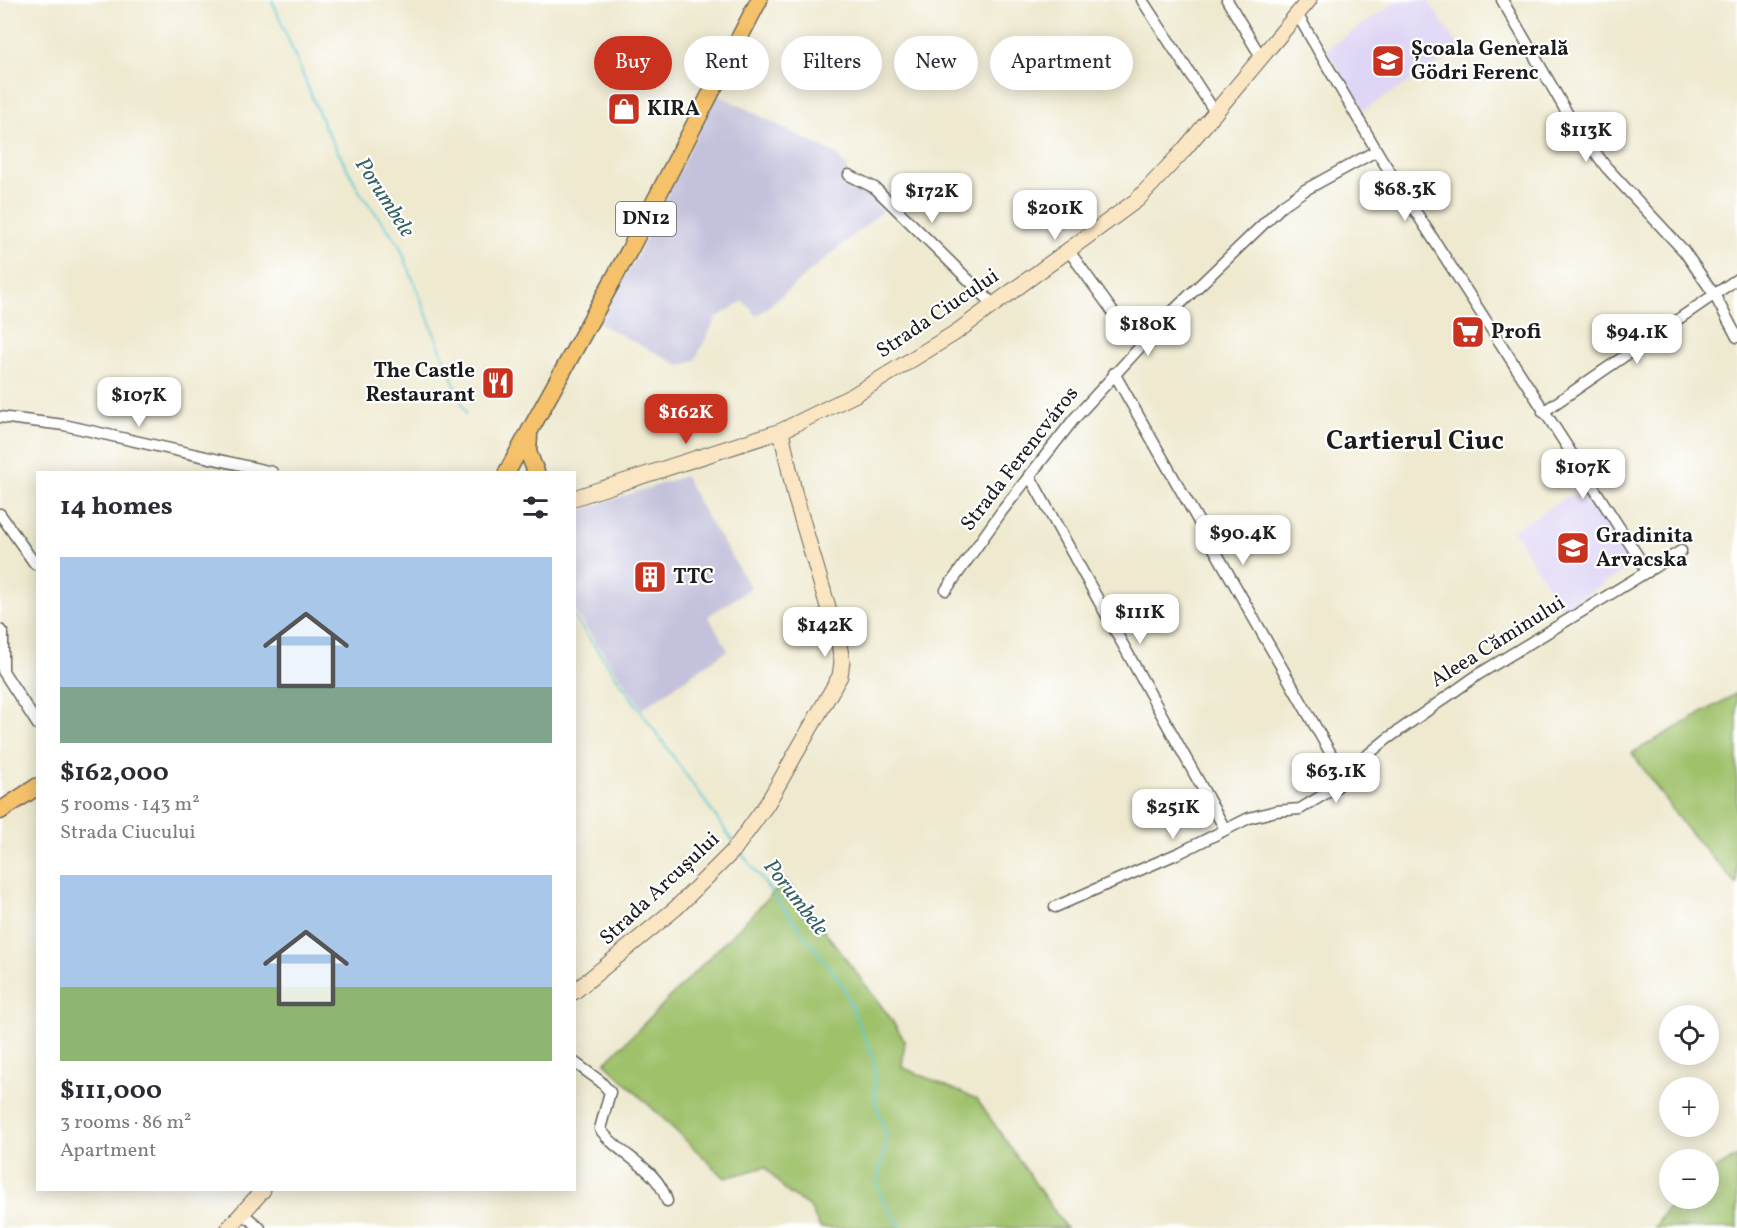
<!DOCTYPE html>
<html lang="en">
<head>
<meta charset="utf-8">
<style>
	:root { --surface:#fff; --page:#f7f7f7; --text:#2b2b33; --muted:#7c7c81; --accent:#c8321e }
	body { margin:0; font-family:Vollkorn,serif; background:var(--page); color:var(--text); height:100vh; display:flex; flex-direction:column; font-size:22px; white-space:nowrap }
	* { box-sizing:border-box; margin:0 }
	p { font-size:20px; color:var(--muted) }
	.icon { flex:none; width:33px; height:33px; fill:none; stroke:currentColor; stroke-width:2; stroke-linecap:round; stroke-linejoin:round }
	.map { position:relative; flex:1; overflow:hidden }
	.details { position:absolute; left:36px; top:471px; width:540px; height:720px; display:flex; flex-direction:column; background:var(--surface); border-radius:0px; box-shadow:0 3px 15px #0003 }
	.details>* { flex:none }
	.top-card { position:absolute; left:594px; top:36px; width:570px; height:54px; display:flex; gap:12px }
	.buttons { position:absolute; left:1659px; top:1005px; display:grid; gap:12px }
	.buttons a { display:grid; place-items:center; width:60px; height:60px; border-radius:50%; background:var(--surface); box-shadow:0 3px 15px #0003; font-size:30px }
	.price { position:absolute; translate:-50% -51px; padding:0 14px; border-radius:12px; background:#fff; color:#222; font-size:20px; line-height:39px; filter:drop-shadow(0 2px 3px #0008) }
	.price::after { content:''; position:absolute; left:50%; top:36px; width:18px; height:14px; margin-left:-9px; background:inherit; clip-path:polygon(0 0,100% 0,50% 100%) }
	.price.current { background:var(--accent); color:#fff }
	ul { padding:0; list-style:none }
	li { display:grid; align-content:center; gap:12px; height:318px; padding:0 24px }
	li span { display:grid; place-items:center; height:186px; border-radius:0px; color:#555 }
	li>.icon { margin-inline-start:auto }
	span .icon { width:108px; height:108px; fill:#fffc; stroke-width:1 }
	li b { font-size:26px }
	h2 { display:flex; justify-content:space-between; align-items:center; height:72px; padding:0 24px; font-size:26px }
	.tag { padding:0 21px; border-radius:27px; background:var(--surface); box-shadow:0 3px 15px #0003; font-size:21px; line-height:54px }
	.tag.current { background:var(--accent); color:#fff }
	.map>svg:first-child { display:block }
	.built { fill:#dfd5f5 }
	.industrial { fill:#c3c1db }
	.green { fill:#9fc16b; stroke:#5e6e44; stroke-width:1.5 }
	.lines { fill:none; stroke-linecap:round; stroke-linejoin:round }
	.stream { stroke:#5bc8d1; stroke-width:2 }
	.street-casing { stroke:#66645b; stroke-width:13 }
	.secondary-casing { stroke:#66645b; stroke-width:17 }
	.primary-casing { stroke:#66645b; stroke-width:19 }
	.street { stroke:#fff; stroke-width:10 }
	.secondary { stroke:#fbe6c4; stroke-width:15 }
	.primary { stroke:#f5c16b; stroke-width:16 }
	.labels { text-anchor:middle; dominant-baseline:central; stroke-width:4.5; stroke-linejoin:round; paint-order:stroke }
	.shield { fill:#fff; stroke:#606060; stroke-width:1.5 }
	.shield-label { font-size:20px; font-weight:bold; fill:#1c1c1c }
	.poi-label { font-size:21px; font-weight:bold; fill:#1c1c1c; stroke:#fff; text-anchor:start }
	.street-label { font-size:21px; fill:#1c1c1c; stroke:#fff }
	.water-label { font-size:22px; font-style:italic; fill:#356164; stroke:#fff }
	.district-label { font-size:27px; font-weight:bold; fill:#1c1c1c; stroke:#fff }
</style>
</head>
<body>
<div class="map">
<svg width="1737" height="1228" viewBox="0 0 1737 1228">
	<rect width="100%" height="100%" fill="#fff"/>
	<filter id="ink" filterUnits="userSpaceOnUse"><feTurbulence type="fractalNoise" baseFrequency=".0167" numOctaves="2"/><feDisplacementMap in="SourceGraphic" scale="12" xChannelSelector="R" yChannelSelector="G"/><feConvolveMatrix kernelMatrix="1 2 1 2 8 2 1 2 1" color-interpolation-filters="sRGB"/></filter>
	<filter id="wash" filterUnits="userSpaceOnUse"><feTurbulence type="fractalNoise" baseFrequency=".008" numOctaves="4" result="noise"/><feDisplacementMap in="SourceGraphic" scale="24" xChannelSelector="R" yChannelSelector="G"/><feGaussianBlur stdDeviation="1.35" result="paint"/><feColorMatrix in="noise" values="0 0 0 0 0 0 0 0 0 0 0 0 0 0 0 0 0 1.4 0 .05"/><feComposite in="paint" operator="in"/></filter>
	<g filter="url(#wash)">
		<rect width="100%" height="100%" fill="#eee9cf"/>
		<path class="built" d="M1399 0H1428L1461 50 1362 111 1326 49Z
			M1584 487 1632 566 1562 609 1513 530Z"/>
		<path class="industrial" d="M717 94 837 155 848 169 841 181 878 199 875 204 883 211 757 316 743 301 716 318 695 360 681 366 598 323 637 256Z
			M685 476 700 506 751 588 708 616 728 650 642 709 575 612V512Z"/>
		<path class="green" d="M1737 693V885L1684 826 1632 753Z
			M786 880 889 1016 905 1041 902 1067 977 1099 1066 1228H820L809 1206 788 1193 765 1167 725 1178 605 1063Z
			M1737 1156V1228H1654L1674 1199 1708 1198 1709 1174Z"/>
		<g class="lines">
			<path class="stream" d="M272 0 324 126 361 194 399 244 466 414
				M574 617 733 841
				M740 851 842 984 874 1060 875 1100 886 1136 885 1151 877 1182 882 1199 902 1228"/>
		</g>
	</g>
	<g filter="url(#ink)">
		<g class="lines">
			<defs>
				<path id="street" d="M1142 0 1215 112
					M1227 0 1261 57
					M1502 0 1570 118 1606 167 1684 251 1714 294 1737 337
					M1297 14 1381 158 1648 572
					M849 175 875 188 994 305
					M1069 251 1113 312 1145 340
					M1114 373 1343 775
					M1543 412 1737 279
					M0 417 64 425 272 472
					M1029 475 1225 829
					M0 514 35 564
					M946 590 1002 511 1074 419 1174 310 1283 205 1305 190 1376 151
					M0 630 3 634V671L38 725
					M1055 907 1181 852 1249 818 1276 811 1300 809 1338 786 1343 775 1387 739 1479 674 1681 551
					M574 1062 600 1081 610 1092 600 1129C620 1157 657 1166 667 1201
					M241 1212 260 1228"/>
				<path id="secondary" d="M574 498 781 431 854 395 955 333 1137 200 1183 151 1309 0
					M574 992 676 908 733 851 767 804 840 676 842 661 839 644 795 496 781 431
					M229 1228 263 1190"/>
				<path id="primary" d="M529 436 528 452 536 472
					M507 472 629 251 759 0
					M0 811 38 786"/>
			</defs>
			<use href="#street" class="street-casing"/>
			<use href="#secondary" class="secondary-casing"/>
			<use href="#primary" class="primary-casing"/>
			<use href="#street" class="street"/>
			<use href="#secondary" class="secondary"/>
			<use href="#primary" class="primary"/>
		</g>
	</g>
	<defs>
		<symbol id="school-square" viewBox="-11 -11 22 22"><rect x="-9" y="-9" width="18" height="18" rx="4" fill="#c8321e" stroke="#fff"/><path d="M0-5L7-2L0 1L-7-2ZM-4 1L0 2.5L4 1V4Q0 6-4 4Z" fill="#fff"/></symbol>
		<symbol id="shop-square" viewBox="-11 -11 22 22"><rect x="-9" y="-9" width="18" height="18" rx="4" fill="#c8321e" stroke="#fff"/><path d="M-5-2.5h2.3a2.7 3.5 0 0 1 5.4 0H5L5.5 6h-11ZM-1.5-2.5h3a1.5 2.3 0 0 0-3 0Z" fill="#fff"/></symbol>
		<symbol id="supermarket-square" viewBox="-11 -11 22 22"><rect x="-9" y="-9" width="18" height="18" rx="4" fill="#c8321e" stroke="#fff"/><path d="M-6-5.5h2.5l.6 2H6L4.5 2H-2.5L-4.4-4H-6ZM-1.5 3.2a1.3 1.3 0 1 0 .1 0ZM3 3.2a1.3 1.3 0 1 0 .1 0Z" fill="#fff"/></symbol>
		<symbol id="restaurant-square" viewBox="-11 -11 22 22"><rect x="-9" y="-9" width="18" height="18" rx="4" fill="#c8321e" stroke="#fff"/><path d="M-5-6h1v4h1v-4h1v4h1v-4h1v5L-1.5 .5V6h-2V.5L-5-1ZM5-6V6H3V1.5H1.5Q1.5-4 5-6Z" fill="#fff"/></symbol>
		<symbol id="building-square" viewBox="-11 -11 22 22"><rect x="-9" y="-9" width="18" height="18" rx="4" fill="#c8321e" stroke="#fff"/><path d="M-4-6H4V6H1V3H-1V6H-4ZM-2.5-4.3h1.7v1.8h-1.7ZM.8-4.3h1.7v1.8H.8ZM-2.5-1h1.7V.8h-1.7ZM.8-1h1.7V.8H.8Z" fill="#fff"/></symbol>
	</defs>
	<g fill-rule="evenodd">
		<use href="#school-square" x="1369" y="42" width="38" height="38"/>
		<use href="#shop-square" x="605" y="90" width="38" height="38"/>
		<use href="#supermarket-square" x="1449" y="313" width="38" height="38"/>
		<use href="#restaurant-square" x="479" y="364" width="38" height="38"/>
		<use href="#school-square" x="1554" y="529" width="38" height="38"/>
		<use href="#building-square" x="631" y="558" width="38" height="38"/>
	</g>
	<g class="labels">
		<rect class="shield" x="616" y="202" width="60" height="34" rx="4.5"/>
		<g class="shield-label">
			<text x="646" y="219">DN12</text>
		</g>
		<g class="poi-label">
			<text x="1411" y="49">Școala Generală<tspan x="1411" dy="24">Gödri Ferenc</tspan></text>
			<text x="647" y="109">KIRA</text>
			<text x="1491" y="332">Profi</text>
			<text x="475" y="371" text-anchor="end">The Castle<tspan x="475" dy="24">Restaurant</tspan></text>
			<text x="1596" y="536">Gradinita<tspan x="1596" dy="24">Arvacska</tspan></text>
			<text x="673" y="577">TTC</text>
		</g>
		<g class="street-label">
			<text transform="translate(938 314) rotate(-34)">Strada Ciucului</text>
			<text transform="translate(1020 459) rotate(-52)">Strada Ferencváros</text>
			<text transform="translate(1498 642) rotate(-32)">Aleea Căminului</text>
			<text transform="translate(660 889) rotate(-43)">Strada Arcușului</text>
		</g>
		<g class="water-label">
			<text transform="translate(384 198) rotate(57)">Porumbele</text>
			<text transform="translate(795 898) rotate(52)">Porumbele</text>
		</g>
		<g class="district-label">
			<text x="1415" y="442">Cartierul Ciuc</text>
		</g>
	</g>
</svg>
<div class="buttons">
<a><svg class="icon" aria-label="locate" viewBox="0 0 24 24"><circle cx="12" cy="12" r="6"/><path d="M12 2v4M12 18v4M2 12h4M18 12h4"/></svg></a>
<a>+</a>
<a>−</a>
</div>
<b class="price" style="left:1586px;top:163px">$113K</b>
<b class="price" style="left:1405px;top:222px">$68.3K</b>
<b class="price" style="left:932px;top:224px">$172K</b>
<b class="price" style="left:1055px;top:241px">$201K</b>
<b class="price" style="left:1148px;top:357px">$180K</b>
<b class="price" style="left:1637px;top:365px">$94.1K</b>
<b class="price" style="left:139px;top:428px">$107K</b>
<b class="price current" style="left:686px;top:445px">$162K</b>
<b class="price" style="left:1583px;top:500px">$107K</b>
<b class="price" style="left:1243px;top:566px">$90.4K</b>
<b class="price" style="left:1140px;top:645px">$111K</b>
<b class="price" style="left:825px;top:658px">$142K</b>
<b class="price" style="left:1336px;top:804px">$63.1K</b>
<b class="price" style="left:1173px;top:840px">$251K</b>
<div class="top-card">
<a class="tag current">Buy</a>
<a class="tag">Rent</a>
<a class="tag">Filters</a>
<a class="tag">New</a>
<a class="tag">Apartment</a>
</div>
<section class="details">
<h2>14 homes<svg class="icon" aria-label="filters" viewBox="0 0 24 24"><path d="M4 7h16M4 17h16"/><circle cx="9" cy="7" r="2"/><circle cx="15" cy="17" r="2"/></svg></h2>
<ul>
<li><span style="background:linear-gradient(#a9c7e8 70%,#7fa58c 0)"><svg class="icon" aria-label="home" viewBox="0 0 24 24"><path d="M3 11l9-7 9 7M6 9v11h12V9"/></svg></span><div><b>$162,000</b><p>5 rooms · 143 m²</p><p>Strada Ciucului</p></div></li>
<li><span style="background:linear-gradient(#a9c7e8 60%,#8fb573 0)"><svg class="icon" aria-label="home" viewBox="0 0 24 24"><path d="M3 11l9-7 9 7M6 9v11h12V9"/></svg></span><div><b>$111,000</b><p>3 rooms · 86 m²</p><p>Apartment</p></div></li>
</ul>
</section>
</div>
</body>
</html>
